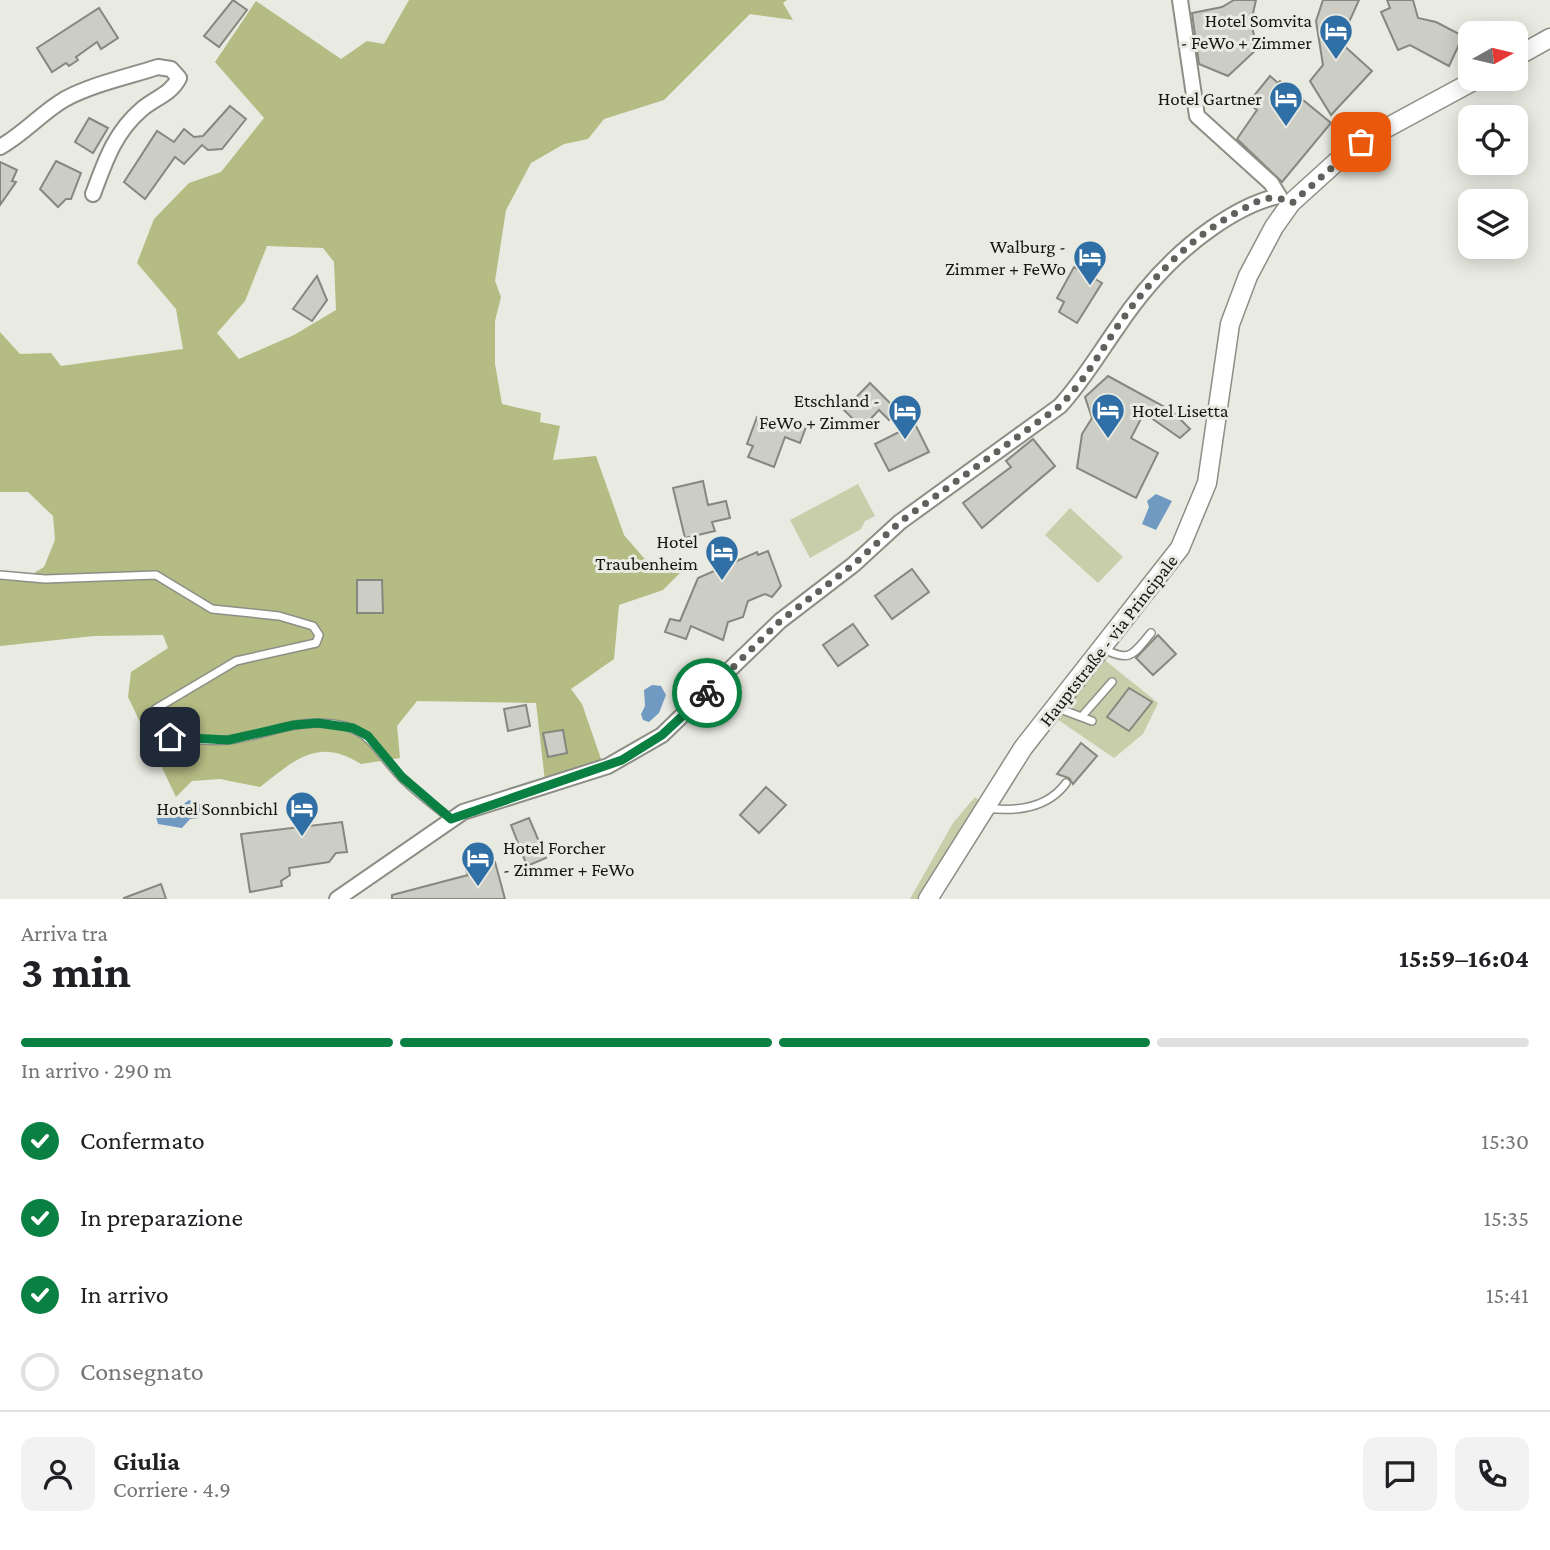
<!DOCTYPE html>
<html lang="it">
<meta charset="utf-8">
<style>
body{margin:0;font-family:"Crimson Pro",serif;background:#f2f2f2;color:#202124;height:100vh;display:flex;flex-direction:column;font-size:26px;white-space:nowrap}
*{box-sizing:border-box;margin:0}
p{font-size:23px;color:#757577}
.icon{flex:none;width:38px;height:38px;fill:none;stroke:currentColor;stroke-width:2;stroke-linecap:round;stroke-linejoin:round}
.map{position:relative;height:899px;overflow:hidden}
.panel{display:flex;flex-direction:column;background:#fff;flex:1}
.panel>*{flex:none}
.needle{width:46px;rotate:82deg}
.buttons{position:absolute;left:1458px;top:21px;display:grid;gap:14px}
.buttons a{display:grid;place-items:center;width:70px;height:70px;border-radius:14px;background:#fff;box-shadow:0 4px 18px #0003;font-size:35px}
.pin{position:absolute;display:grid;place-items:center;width:60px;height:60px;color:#fff;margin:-30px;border-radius:14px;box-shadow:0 4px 10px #0006}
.courier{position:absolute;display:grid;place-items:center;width:70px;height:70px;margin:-35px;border:5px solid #0b8043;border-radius:50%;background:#fff;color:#222;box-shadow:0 2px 9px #0007}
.summary em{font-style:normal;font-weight:700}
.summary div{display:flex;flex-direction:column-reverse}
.summary{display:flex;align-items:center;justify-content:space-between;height:119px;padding:0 21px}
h1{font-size:46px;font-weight:700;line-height:52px}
.bar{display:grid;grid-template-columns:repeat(4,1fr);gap:10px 7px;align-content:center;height:84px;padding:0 21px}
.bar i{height:9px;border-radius:5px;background:#e0e0e0}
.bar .current{background:#0b8043}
.bar p{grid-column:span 4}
.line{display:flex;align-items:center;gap:18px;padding:0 21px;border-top:2px solid #e0e0e0}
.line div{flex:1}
.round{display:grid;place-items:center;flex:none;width:74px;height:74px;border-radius:14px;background:#f2f2f2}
ol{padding:0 21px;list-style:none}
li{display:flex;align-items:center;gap:21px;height:77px}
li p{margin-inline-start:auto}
li .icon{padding:7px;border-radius:50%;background:#0b8043;color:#fff;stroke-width:4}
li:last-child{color:#757577}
li i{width:38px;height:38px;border:4px solid #e0e0e0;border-radius:50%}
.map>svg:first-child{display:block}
.green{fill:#c9ceaa}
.forest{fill:#b4bb83;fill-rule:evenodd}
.water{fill:#709ac2}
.building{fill:#cccec5;stroke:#86887f;stroke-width:2}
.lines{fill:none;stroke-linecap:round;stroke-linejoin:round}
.service-casing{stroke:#8d8e85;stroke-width:10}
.minor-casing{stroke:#8d8e85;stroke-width:18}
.tertiary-casing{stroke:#8d8e85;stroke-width:21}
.service{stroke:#fff;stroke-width:7}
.minor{stroke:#fff;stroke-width:14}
.tertiary{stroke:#fff;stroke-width:18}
.done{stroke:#60615c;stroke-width:7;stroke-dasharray:0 12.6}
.route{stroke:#0b8043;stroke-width:9}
.labels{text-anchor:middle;stroke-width:6;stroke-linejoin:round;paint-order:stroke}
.poi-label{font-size:19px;fill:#161714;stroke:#e9eae1;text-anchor:end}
.street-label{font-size:19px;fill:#161714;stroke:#e9eae1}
</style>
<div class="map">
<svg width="1550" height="899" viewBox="0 0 1550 899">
<rect width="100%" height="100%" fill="#e9eae1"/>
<g class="green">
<path d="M858,484L875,516L865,521L861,529L810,558L790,520Z"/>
<path d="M1070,508L1123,557L1098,583L1045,535Z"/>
<path d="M1101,657L1158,703L1143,734L1114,758L1054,717Z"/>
<path d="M975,797L981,802L928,899H910L953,823Z"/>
</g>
<path class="forest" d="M409,0H787L783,3L793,20L750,14L664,100L604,119L588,139L564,144L531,163L506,210L495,281L501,297L495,321V364L502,404L541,413L540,422L560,426L553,460L596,456L624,535L649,564L693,560L663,590L619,605L614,659L571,689L582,704L602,762L545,781L536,703L417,701L397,726L400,758L361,764C317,736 294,761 260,787L220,779L192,781L176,797L128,697L131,672L168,648L163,635L94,636L0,646V580L21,581L44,567L55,540L53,516L28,492H0V332L20,354L51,353L61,366L183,349L176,309L137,263L154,219L189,183L221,172L264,118L215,62L256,1L341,59L367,41L384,44ZM267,246L323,248L334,262L336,310L294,335L239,359L217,333L245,301Z"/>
<g class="water">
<path d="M1156,494L1172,501L1156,530L1142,524L1149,507L1147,501Z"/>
<path d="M652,685L661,686L666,695L659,713L649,722L643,720L641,714L645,706L644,690Z"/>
<path d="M189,800L201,805L204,811L199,814V818L190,819L182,828L158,824L156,817L177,809Z"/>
</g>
<g class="building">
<path d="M233,0L247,10L219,47L204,36Z"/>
<path d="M1234,0H1256L1251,22L1257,49L1228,76L1199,64L1192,13L1222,7Z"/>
<path d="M1323,0H1359L1340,42L1372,71L1331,115L1310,81L1323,65L1316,21Z"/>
<path d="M1387,0H1413L1418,18L1436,22L1463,36L1449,66L1410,45L1398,50L1381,12L1390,8Z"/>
<path d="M99,8L118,38L101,49L97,42L76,57L78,60L69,66L66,63L52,72L37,48Z"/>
<path d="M1270,76L1278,83L1280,81L1331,123L1282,182L1237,139L1257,110L1248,103Z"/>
<path d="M230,106L246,119L222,149L208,150L202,145L184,164L175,157L145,199L124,182L157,131L174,142L184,129L194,137L203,136Z"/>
<path d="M89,118L108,128L93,153L75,142Z"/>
<path d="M56,161L81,173L71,199H66L58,207L40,189Z"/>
<path d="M0,162L17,170L12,181L16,182L0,205Z"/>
<path d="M1074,267L1102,283L1077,323L1059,312L1064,302L1057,298Z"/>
<path d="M317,276L327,300L312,321L293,309Z"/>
<path d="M1108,376L1172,411L1190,429L1180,438L1144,413L1131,438L1158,453L1136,498L1077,468L1082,434L1092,418L1085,397Z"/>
<path d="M870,383L898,411L889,420L879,410L862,428L844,410Z"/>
<path d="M757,417L776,425L779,417L806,427L800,443L785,437L774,467L748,457L753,446L747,444Z"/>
<path d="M915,424L929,452L889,471L875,444Z"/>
<path d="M1033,439L1055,466L982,528L963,503L1011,467L1006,461Z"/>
<path d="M703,481L708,505L726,501L730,518L712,522L715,531L685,538L673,488Z"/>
<path d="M768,551L781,586L772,597L765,594L748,601L743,617L728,622L723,640L691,626L686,639L665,632L670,619L680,621L698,578L757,552L758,555Z"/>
<path d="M912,569L929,592L892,619L875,596Z"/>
<path d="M357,580H382L383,613H357Z"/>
<path d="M853,624L868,645L838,666L823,645Z"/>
<path d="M1158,635L1176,654L1153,675L1136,658Z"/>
<path d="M1129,688L1152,702L1129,731L1107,717Z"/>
<path d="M526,705L530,726L508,731L504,709Z"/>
<path d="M563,730L567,753L548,757L543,733Z"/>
<path d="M1081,743L1097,756L1073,784L1069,778L1057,774Z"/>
<path d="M766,787L786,805L759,833L740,815Z"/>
<path d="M529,818L546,858L527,866L511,825Z"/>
<path d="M342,822L347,852L336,853L329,862L289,868L290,875L281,881L282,886L250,892L241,834Z"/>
<path d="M495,862L505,899H392V895L468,875L466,870Z"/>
<path d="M161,884L166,899H124V898Z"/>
</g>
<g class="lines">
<g class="service-casing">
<g id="service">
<path d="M0,575L45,579L156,575L212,609L279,616L313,626L319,635L316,643L236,661L157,708L148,715L146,729C154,740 213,741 228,740C259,737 286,723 317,723C370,723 371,746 402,778C417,793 435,806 451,819"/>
<path d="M1104,649C1131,663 1133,654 1151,633"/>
<path d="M1055,707L1092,721"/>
<path d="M1083,715L1112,682"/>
<path d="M986,808C1016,812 1048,808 1066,783"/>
</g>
</g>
<g class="minor-casing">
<g id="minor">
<path d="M1180,0L1197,116L1271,183L1279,196"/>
<path d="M0,147C24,134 41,113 65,99C93,84 127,77 158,67L171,69L179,78C171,94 155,98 142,109C114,133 105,162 93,194"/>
<path d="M337,899L463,812L608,766L662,735L780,621L853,565L900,522L1060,406C1082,382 1098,355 1117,328C1143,289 1173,255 1212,228C1232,214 1255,201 1279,196"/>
</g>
</g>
<g class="tertiary-casing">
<g id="tertiary">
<path d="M1516,57L1550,38"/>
<path d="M928,899L1023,748L1180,548L1207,483L1230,324L1248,276L1274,227L1291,203L1355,145L1477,79"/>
</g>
</g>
<use href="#service" class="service"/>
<use href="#minor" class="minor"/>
<use href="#tertiary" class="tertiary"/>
</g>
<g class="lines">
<path class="done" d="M707,693L780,621L853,565L900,522L1060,406C1083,382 1099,355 1117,327C1149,281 1187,240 1237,212C1258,201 1269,192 1292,203L1361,142"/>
<path class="route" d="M170,737L228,740L294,725L318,723L353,728L368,736L402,777L451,819L622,760L662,735L707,693"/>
</g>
<defs>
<g id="hotel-pin" transform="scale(1.75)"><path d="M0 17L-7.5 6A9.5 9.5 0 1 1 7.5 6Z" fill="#306fa6" stroke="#e9eae1"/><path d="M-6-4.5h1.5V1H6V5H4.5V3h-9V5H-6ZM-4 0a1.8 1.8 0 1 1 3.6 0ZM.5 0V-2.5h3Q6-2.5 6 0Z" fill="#fff"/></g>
</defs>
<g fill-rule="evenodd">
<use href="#hotel-pin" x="1336" y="31"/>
<use href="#hotel-pin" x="1286" y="98"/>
<use href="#hotel-pin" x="1090" y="257"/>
<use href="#hotel-pin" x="1108" y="410"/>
<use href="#hotel-pin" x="905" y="411"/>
<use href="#hotel-pin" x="722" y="552"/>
<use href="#hotel-pin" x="302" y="808"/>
<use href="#hotel-pin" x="478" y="858"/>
</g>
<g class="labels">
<g class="poi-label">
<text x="1312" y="27">Hotel Somvita<tspan x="1312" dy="22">- FeWo + Zimmer</tspan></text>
<text x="1262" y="105">Hotel Gartner</text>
<text x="1066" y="253">Walburg -<tspan x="1066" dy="22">Zimmer + FeWo</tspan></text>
<text x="880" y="407">Etschland -<tspan x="880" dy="22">FeWo + Zimmer</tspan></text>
<text x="1132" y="417" text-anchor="start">Hotel Lisetta</text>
<text x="698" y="548">Hotel<tspan x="698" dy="22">Traubenheim</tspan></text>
<text x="278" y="815">Hotel Sonnbichl</text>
<text x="503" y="854" text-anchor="start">Hotel Forcher<tspan x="503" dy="22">- Zimmer + FeWo</tspan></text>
</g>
<g class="street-label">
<text transform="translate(1108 640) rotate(-52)" y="7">Hauptstraße - via Principale</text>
</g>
</g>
</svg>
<div class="buttons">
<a><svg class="needle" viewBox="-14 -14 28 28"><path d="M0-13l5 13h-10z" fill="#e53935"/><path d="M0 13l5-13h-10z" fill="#757577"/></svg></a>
<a><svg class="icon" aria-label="locate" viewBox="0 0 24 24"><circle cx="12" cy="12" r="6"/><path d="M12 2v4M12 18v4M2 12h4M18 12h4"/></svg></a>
<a><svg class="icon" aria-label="layers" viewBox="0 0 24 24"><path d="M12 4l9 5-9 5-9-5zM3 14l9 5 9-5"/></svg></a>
</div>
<div class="pin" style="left:1361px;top:142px;background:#ea580c"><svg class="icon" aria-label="bag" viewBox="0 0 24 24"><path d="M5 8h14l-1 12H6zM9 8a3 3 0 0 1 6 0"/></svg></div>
<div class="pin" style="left:170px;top:737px;background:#1f2937"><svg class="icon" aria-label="home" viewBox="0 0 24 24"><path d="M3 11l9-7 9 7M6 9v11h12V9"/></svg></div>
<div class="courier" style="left:707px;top:693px"><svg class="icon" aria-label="bike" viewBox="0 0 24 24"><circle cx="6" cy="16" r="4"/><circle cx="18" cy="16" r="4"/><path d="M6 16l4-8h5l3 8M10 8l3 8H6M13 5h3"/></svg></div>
</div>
<section class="panel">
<div class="summary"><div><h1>3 min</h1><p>Arriva tra</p></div><em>15:59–16:04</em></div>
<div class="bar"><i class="current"></i><i class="current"></i><i class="current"></i><i></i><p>In arrivo · 290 m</p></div>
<ol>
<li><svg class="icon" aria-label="check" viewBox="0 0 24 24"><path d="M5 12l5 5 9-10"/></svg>Confermato<p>15:30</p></li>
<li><svg class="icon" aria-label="check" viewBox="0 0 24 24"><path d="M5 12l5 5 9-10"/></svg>In preparazione<p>15:35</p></li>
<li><svg class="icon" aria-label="check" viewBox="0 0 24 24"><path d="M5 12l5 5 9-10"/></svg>In arrivo<p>15:41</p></li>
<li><i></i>Consegnato</li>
</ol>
<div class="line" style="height:126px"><a class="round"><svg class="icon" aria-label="person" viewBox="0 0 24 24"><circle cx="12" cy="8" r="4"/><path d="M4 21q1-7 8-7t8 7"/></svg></a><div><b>Giulia</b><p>Corriere · 4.9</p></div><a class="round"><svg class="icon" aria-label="chat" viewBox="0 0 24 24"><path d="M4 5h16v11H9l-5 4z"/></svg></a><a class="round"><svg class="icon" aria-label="phone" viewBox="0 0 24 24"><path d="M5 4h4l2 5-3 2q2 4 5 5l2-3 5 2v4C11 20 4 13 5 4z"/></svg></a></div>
</section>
